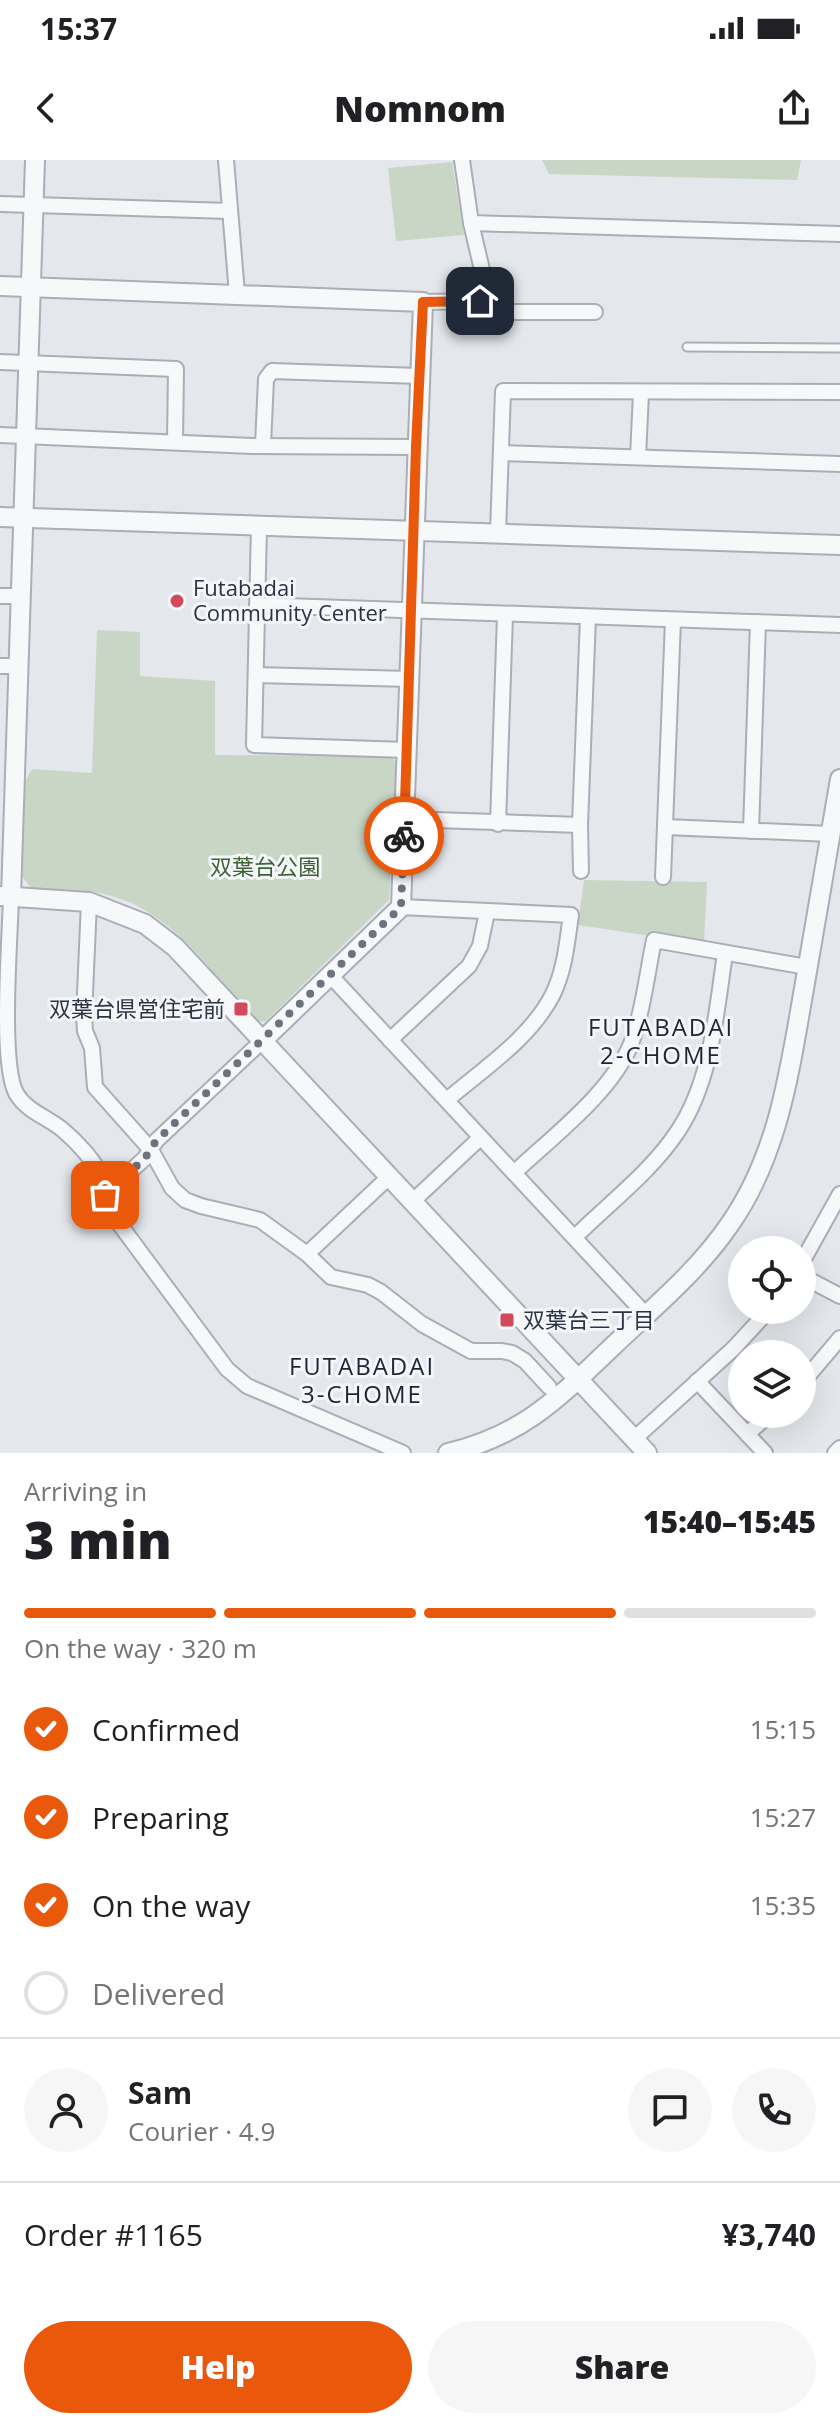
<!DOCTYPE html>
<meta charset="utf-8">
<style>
body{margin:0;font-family:"Open Sans","Noto Sans JP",sans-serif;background:#f6f6f6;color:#202124;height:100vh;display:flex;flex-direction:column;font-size:30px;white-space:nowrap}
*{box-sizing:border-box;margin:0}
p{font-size:26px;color:#757577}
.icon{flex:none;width:44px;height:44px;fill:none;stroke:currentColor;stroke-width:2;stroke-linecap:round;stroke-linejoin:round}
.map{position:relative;height:1293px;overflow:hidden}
.details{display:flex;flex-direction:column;background:#fff;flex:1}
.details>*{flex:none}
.buttons{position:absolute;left:728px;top:1076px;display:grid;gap:16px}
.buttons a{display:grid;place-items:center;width:88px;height:88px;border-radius:50%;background:#fff;box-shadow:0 8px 32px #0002;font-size:40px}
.pin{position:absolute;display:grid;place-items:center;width:68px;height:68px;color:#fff;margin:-34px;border-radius:16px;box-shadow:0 4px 12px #0006}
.courier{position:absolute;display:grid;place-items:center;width:80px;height:80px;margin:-40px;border:6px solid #ea580c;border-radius:50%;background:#fff;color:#222;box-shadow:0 2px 10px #0007}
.head em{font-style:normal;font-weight:800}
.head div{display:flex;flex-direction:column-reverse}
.head{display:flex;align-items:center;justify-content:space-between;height:136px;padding:0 24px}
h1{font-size:52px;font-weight:800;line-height:60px}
.bar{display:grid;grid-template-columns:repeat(4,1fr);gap:12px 8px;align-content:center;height:96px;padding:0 24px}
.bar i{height:10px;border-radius:6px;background:#e0e0e0}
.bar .current{background:#ea580c}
.bar p{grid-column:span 4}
.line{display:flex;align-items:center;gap:20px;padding:0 24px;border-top:2px solid #e0e0e0}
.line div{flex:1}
.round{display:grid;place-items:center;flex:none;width:84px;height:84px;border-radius:42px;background:#f6f6f6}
ol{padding:0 24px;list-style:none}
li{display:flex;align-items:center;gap:24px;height:88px}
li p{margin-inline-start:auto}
li .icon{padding:8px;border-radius:50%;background:#ea580c;color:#fff;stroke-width:4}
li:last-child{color:#757577}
li i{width:44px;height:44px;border:4px solid #e0e0e0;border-radius:50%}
.cta{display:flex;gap:16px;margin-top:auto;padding:16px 24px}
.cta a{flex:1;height:92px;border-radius:48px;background:#ea580c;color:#fff;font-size:32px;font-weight:800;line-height:92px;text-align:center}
.cta a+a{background:#f6f6f6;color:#202124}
.status{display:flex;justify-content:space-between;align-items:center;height:56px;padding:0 40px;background:#fff;direction:ltr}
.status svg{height:22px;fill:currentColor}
header{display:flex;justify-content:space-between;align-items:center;height:104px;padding:0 24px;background:#fff;font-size:36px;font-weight:800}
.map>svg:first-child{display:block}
.green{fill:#c9d6c5}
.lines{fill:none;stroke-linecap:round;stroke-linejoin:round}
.service-casing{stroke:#a9aeb7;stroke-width:11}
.minor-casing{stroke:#a9aeb7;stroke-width:18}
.tertiary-casing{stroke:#a9aeb7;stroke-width:22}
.service{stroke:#f7f8fa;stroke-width:7}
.minor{stroke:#f7f8fa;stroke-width:14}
.tertiary{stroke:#f7f8fa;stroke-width:18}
.done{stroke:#6c737f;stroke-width:8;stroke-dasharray:0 14.4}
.route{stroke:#ea580c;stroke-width:10}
.poi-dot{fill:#d1495b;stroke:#f4f6f9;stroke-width:3}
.labels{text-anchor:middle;stroke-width:6;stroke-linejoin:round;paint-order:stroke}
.poi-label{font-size:22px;fill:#2b3445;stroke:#f4f6f9;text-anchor:start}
.park-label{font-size:22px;fill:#3f6138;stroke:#f4f6f9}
.neighbourhood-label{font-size:24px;letter-spacing:2px;fill:#1d2536;stroke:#f4f6f9}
</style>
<div class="status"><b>15:37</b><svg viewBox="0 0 49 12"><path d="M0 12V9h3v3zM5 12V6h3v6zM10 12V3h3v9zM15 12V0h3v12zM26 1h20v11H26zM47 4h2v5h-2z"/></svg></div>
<header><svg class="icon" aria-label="back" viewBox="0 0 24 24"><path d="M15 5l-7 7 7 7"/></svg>Nomnom<svg class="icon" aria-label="share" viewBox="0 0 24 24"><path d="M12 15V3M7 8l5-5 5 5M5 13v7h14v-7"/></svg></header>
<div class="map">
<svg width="840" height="1293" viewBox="0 0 840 1293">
<rect width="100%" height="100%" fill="#e4e7ec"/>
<g class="green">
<path d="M542,0H801L797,20L549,14Z"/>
<path d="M452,2L464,75L396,81L388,8Z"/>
<path d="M97,470L140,472V516L215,521V595L392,596L397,605L389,740L266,861L255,862C214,815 175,754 112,736C87,728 56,730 31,728L22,716L23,625L32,609L92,613Z"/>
<path d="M584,720L707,722L704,784L578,765Z"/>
</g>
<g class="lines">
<g class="service-casing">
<path id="service" d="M687,187L840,188"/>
</g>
<g class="minor-casing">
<g id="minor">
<path d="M226,0L237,134"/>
<path d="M0,44L230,51"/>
<path d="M471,63L840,74"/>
<path d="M483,136L509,152H595"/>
<path d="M423,142L480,141L487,131L471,63L462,0"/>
<path d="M0,202L176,209L175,281"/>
<path d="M0,275L252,286L416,287"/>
<path d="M263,285L266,219L272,211L419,216"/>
<path d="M501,293L840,304"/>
<path d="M638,297L641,233"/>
<path d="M259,366L254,585L407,590"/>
<path d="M498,373L503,231L840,232"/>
<path d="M0,436H20"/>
<path d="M257,445L840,465"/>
<path d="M0,506H18"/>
<path d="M256,515L410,519"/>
<path d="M405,659L580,665L588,457"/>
<path d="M498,664L505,455"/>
<path d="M580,665L581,711"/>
<path d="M666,667L831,674"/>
<path d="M751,671L758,462"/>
<path d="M663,717L673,460"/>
<path d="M11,737C10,778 0,902 16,933C27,952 48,957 64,971C77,982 97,1003 102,1019C106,1032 106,1043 112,1054L227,1209L247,1226L403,1293"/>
<path d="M89,742L84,856L85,871L92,888L95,927L151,990L172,1028L185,1040L201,1046L260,1060L307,1094L331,1117L368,1125L381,1132L422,1164L471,1191H502L512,1193L525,1201L549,1227"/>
<path d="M401,747L571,755C567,782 565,809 553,834C531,878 483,909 447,940"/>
<path d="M329,814L646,1155"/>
<path d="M390,880L469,806L480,786L487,752"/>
<path d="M514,1013C552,977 611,933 631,884C643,851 647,814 654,780L807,807"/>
<path d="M105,1035L145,998L156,981L262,881"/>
<path d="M413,1041L480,978"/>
<path d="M575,1077C609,1043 651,1012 678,971C712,920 716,852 725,794"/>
<path d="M307,1094L390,1016"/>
<path d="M802,1102L840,1034"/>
<path d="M802,1116L840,1136"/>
<path d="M697,1221L765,1293"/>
<path d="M802,1223L840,1178"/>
<path d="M747,1274L770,1254"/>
<path d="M634,1279L733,1189L769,1150"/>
<path d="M835,1293L840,1288"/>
</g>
</g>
<g class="tertiary-casing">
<g id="tertiary">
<path d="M0,126L423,142L401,747L262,881"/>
<path d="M0,357L840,385"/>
<path d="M0,736L89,742L145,764L175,787L647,1293"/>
<path d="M11,737L35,0"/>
<path d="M448,1293C524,1275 558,1238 613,1186C654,1147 698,1111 730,1064C780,992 790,907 805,823C817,755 828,687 840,619"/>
</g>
</g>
<use href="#service" class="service"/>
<use href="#minor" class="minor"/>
<use href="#tertiary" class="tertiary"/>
</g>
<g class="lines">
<path class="done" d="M105,1035L145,998L156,981L401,747L404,676"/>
<path class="route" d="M404,676L416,287L423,142L480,141"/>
</g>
<g class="poi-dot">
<circle cx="177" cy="441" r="8"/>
<rect x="233" y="841" width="16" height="16" rx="4"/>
<rect x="499" y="1152" width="16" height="16" rx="4"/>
</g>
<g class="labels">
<g class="poi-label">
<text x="193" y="436">Futabadai<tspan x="193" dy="25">Community Center</tspan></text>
<text x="225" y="857" text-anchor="end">双葉台県営住宅前</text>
<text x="523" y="1168">双葉台三丁目</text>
</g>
<g class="park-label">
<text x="265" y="715">双葉台公園</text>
</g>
<g class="neighbourhood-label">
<text x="661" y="876">FUTABADAI<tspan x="661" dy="28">2-CHOME</tspan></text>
<text x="362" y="1215">FUTABADAI<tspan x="362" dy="28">3-CHOME</tspan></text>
</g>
</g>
</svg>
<div class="buttons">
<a><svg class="icon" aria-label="locate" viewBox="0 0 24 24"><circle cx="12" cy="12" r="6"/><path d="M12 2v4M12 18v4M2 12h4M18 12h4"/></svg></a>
<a><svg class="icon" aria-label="layers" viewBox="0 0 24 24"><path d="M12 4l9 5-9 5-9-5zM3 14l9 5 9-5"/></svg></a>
</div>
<div class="pin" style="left:105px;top:1035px;background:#ea580c"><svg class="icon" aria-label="bag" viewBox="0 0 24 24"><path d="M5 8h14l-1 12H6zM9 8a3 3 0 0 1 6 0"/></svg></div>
<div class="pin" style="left:480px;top:141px;background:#1f2937"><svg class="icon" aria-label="home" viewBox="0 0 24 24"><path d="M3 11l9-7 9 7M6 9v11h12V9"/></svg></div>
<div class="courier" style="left:404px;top:676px"><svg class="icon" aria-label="bike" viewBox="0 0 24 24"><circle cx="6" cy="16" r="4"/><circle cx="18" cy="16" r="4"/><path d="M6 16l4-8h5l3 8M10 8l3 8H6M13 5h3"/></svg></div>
</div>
<section class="details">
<div class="head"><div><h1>3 min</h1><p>Arriving in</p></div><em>15:40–15:45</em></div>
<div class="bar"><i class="current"></i><i class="current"></i><i class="current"></i><i></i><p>On the way · 320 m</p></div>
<ol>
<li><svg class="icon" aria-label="check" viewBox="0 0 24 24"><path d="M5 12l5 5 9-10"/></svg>Confirmed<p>15:15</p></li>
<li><svg class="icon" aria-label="check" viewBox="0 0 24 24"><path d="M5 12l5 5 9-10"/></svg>Preparing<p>15:27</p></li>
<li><svg class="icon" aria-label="check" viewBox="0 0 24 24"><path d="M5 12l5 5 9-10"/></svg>On the way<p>15:35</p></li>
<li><i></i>Delivered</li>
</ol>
<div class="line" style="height:144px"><a class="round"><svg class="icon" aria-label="person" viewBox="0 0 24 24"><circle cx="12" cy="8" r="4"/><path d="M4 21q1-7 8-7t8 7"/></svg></a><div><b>Sam</b><p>Courier · 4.9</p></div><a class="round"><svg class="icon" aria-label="chat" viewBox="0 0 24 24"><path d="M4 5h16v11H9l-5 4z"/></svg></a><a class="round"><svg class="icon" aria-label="phone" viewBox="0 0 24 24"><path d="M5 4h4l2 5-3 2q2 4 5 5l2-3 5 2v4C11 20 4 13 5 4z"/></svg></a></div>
<div class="line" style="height:104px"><div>Order #1165</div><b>¥3,740</b></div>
<div class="cta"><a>Help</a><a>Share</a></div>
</section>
